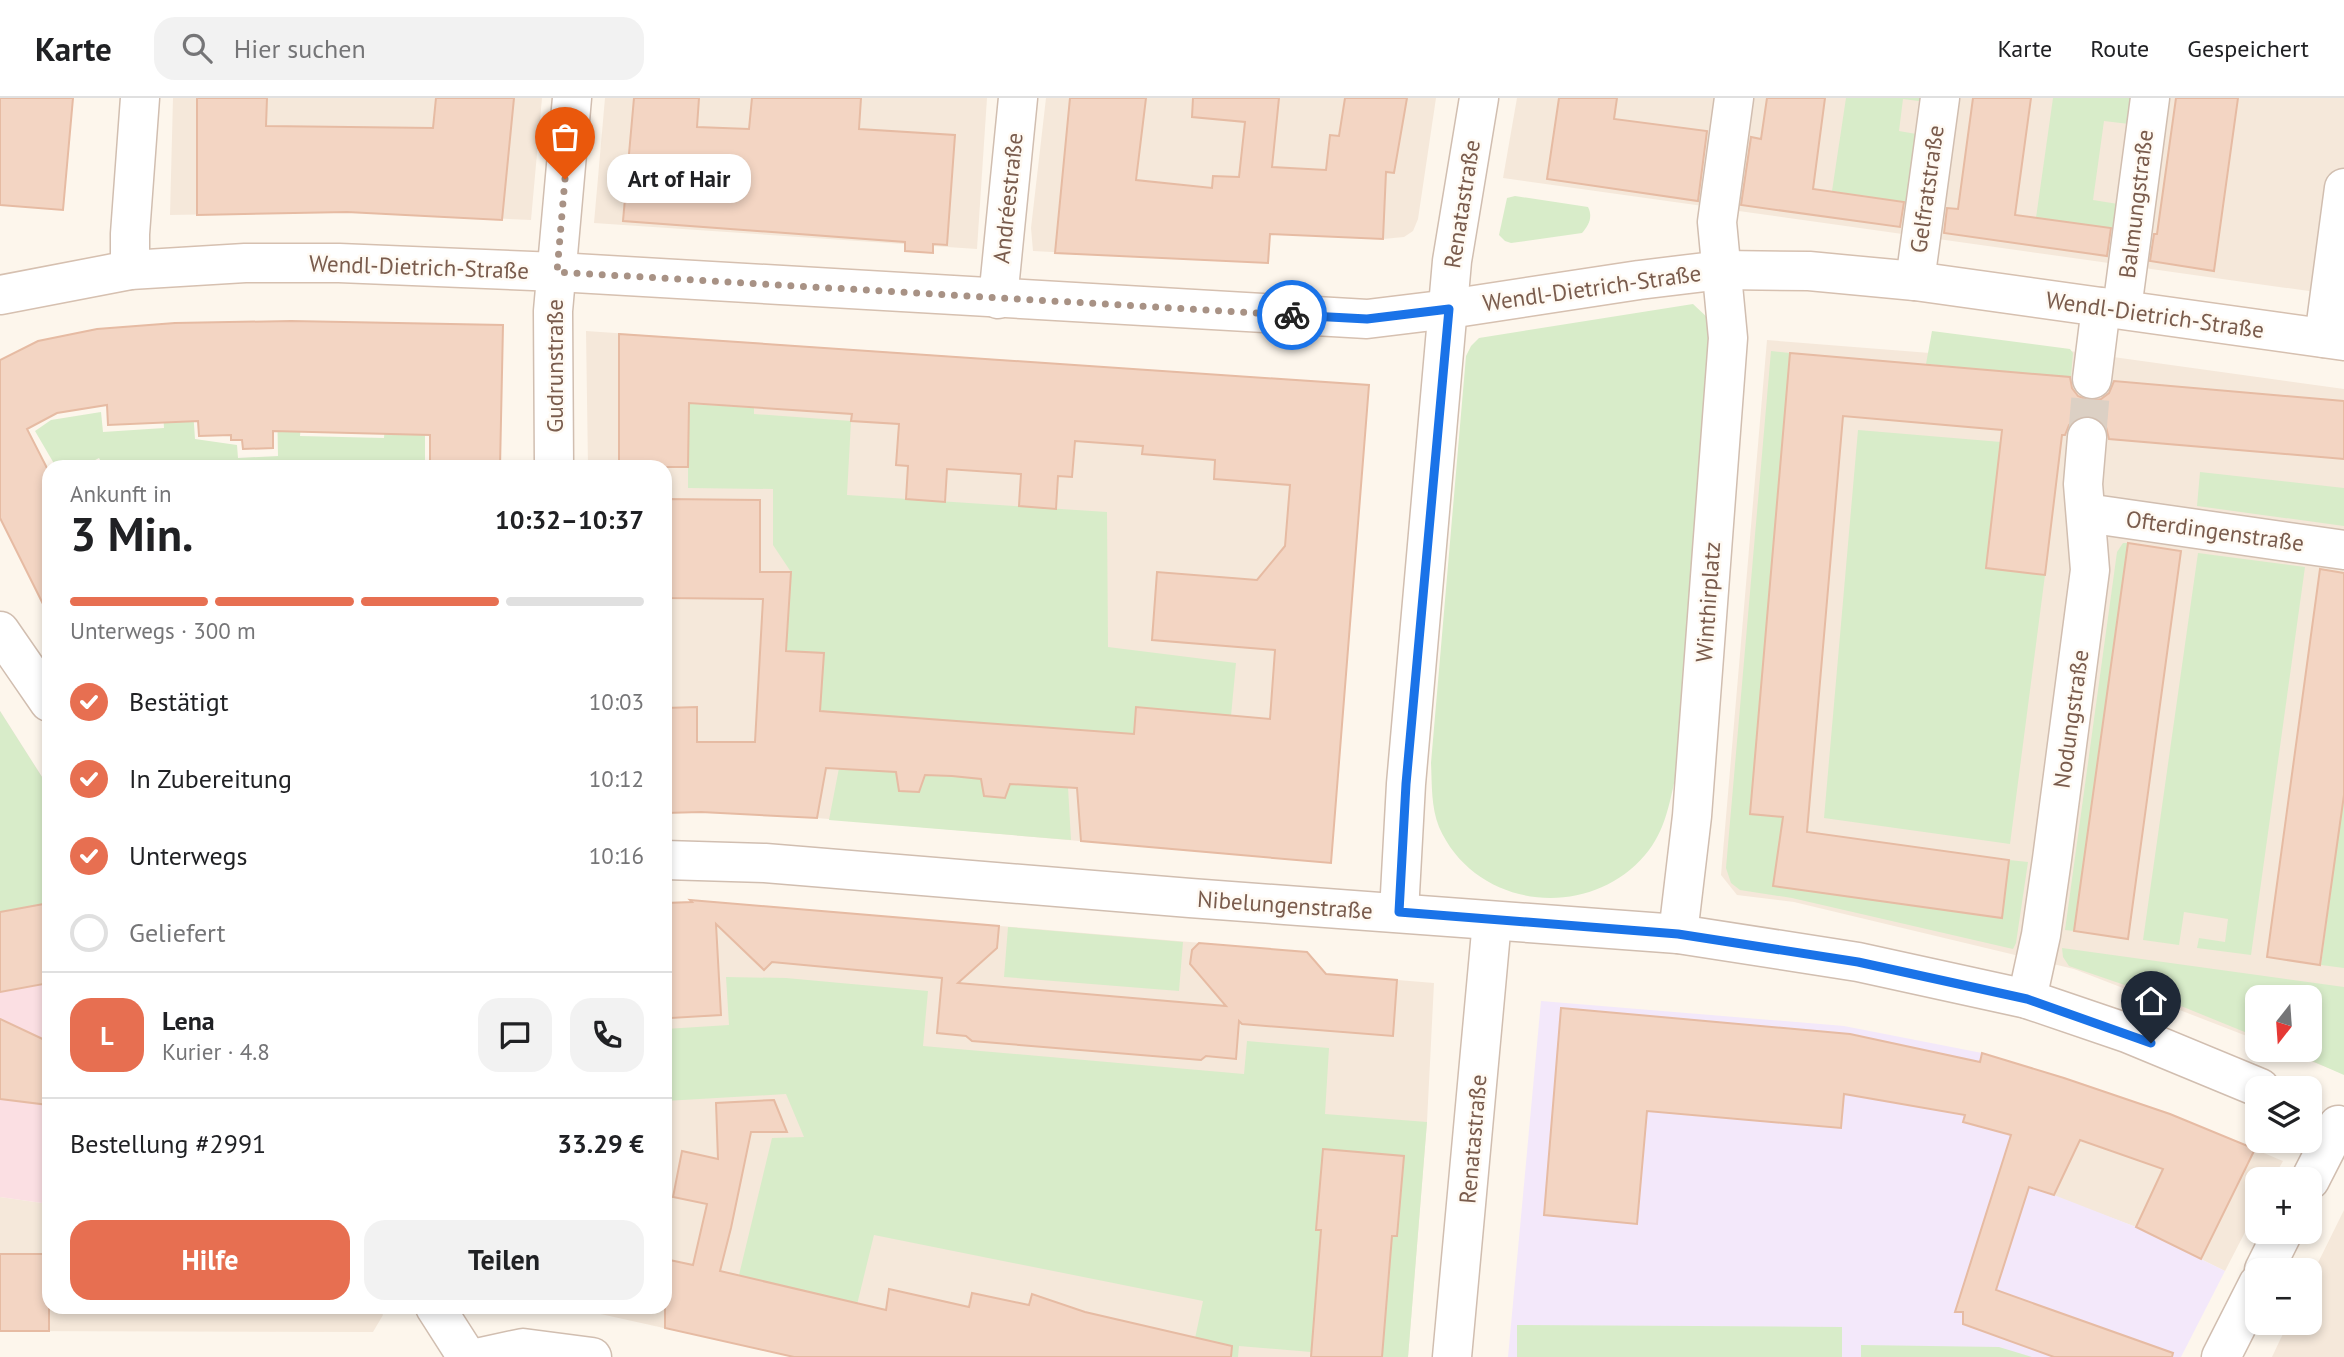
<!DOCTYPE html>
<html lang="de">
<meta charset="utf-8">
<style>
body{margin:0;font-family:"PT Sans",sans-serif;background:#f2f2f2;color:#202124;height:100vh;display:flex;flex-direction:column;font-size:26px;white-space:nowrap}
*{box-sizing:border-box;margin:0}
p{font-size:23px;color:#757577}
.icon{flex:none;width:38px;height:38px;fill:none;stroke:currentColor;stroke-width:2;stroke-linecap:round;stroke-linejoin:round}
.map{position:relative;flex:1;overflow:hidden}
.panel{position:absolute;left:42px;top:362px;width:630px;height:854px;display:flex;flex-direction:column;background:#fff;border-radius:21px;box-shadow:0 4px 10px #0003}
.panel>*{flex:none}
.needle{width:46px;rotate:197deg}
.buttons{position:absolute;left:2245px;top:887px;display:grid;gap:14px}
.buttons a{display:grid;place-items:center;width:77px;height:77px;border-radius:14px;background:#fff;box-shadow:0 4px 10px #0003;font-size:35px}
.pin{position:absolute;display:grid;place-items:center;width:60px;height:60px;color:#fff;margin:-72px -30px;border-radius:50% 50% 50% 0;rotate:-45deg;box-shadow:0 0 7px #0007}
.pin .icon{rotate:45deg}
.courier{position:absolute;display:grid;place-items:center;width:70px;height:70px;margin:-35px;border:5px solid #1a73e8;border-radius:50%;background:#fff;color:#222;box-shadow:0 2px 9px #0007}
.bubble{position:absolute;height:49px;border-radius:21px;background:#fff;box-shadow:0 4px 10px #0003;font-size:23px;font-weight:700;line-height:49px;text-align:center}
.headline em{font-style:normal;font-weight:700}
.headline div{display:flex;flex-direction:column-reverse}
.headline{display:flex;align-items:center;justify-content:space-between;height:119px;padding:0 28px}
h1{font-size:46px;font-weight:700;line-height:52px}
.bar{display:grid;grid-template-columns:repeat(4,1fr);gap:10px 7px;align-content:center;height:84px;padding:0 28px}
.bar i{height:9px;border-radius:5px;background:#e0e0e0}
.bar .current{background:#e76f51}
.bar p{grid-column:span 4}
.line{display:flex;align-items:center;gap:18px;padding:0 28px;border-top:2px solid #e0e0e0}
.line div{flex:1}
.round{display:grid;place-items:center;flex:none;width:74px;height:74px;border-radius:21px;background:#f2f2f2}
ol{padding:0 28px;list-style:none}
li{display:flex;align-items:center;gap:21px;height:77px}
li p{margin-inline-start:auto}
li .icon{padding:7px;border-radius:50%;background:#e76f51;color:#fff;stroke-width:4}
li:last-child{color:#757577}
li i{width:38px;height:38px;border:4px solid #e0e0e0;border-radius:50%}
.button{display:flex;gap:14px;margin-top:auto;padding:14px 28px}
.button a{flex:1;height:80px;border-radius:21px;background:#e76f51;color:#fff;font-size:28px;font-weight:700;line-height:80px;text-align:center}
.button a+a{background:#f2f2f2;color:#202124}
header{display:flex;align-items:center;gap:42px;box-sizing:border-box;height:98px;padding:0 35px;background:#fff;border-bottom:2px solid #e0e0e0}
header strong{font-size:33px}
nav{display:flex;gap:38px;margin-inline-start:auto;font-size:24px}
.search{width:490px;height:63px;background:#f2f2f2;display:flex;align-items:center;gap:18px;box-sizing:border-box;padding:0 24px;border-radius:21px;color:#757577;font-size:26px}
.map>svg:first-child{display:block}
.residential{fill:#f5e8da}
.education{fill:#f3e8fa}
.medical{fill:#fbdfe3}
.green{fill:#d8ecc9}
.building{fill:#f3d5c3;stroke:#e6bba3;stroke-width:2}
.lines{fill:none;stroke-linecap:round;stroke-linejoin:round}
.street-tunnel{stroke:#dcd0c4;stroke-width:38;stroke-dasharray:38 19;stroke-linecap:butt}
.street-casing{stroke:#d1beb0;stroke-width:41}
.secondary-casing{stroke:#d6c0b0;stroke-width:41}
.street{stroke:#fff;stroke-width:38}
.secondary{stroke:#fff;stroke-width:38}
.done{stroke:#a89285;stroke-width:7;stroke-dasharray:0 12.6}
.route{stroke:#1a73e8;stroke-width:9}
.labels{text-anchor:middle;stroke-width:5;stroke-linejoin:round;paint-order:stroke}
.street-label{font-size:23px;fill:#7a5c4d;stroke:#fffaf3}
</style>
<header>
<strong>Karte</strong>
<div class="search"><svg class="icon" aria-label="search" viewBox="0 0 24 24"><circle cx="10" cy="10" r="6"/><path d="M15 15l6 6"/></svg>Hier suchen</div>
<nav><a>Karte</a><a>Route</a><a>Gespeichert</a></nav>
</header>
<div class="map">
<svg width="2344" height="1259" viewBox="0 0 2344 1259">
<rect width="100%" height="100%" fill="#fdf6ec"/>
<g class="residential">
<path d="M173,0H542L531,122L347,114L170,117Z"/>
<path d="M605,0H987L977,151L594,125Z"/>
<path d="M1046,0H1436L1418,121L1413,133L1404,139L1383,141L1270,135L1268,165L1033,153L1031,130Z"/>
<path d="M1517,0H2344V198L1503,80Z"/>
<path d="M586,233L1369,287L1331,765L817,720L701,714L665,715V369H588Z"/>
<path d="M1933,234L2344,291V976L2282,952H2310V900H2258L2257,942L2074,871L1794,804L1737,797L1721,777L1767,242L1930,255Z"/>
<path d="M706,803L1307,854L1314,862L1313,875L1434,885L1427,1024L1408,1259H794L569,1209H665V805Z"/>
<path d="M2064,980L2170,1016L2283,1063L2273,1081L2258,1082L2257,1111L2225,1173L2136,1129L2029,1089Z"/>
<path d="M0,1099L49,1106V1209H379L383,1217L373,1234L0,1233Z"/>
<path d="M2344,1112V1259H2272L2288,1225H2310V1181Z"/>
</g>
<path class="education" d="M1541,903L1844,928L1982,955L2064,980L2036,1067L2054,1097L2136,1129L2225,1173L2181,1259H1508Z"/>
<path class="medical" d="M0,613L49,690V1106L0,1099Z"/>
<g class="green">
<path d="M1846,0H1927L1926,4L1903,1L1899,33L1922,37L1912,105L1832,93Z"/>
<path d="M2053,0H2133L2129,26L2104,23L2093,102L2118,106L2115,131L2059,123L2055,151L2032,148Z"/>
<path d="M1515,98L1588,109C1593,119 1589,127 1582,135L1511,145L1505,143L1499,137L1507,100Z"/>
<path d="M1693,206L1709,221L1712,245L1677,672C1670,702 1666,733 1645,757C1588,824 1475,811 1439,729C1431,709 1432,686 1431,665L1466,258L1471,248L1479,240Z"/>
<path d="M1932,233L2070,251L2073,255L2071,279L1926,266Z"/>
<path d="M1771,253L1790,255L1751,716L1783,719L1774,788L2002,820L2009,762L2028,764L2016,845L2013,851L1792,800L1740,792L1731,785L1726,770Z"/>
<path d="M192,297L195,341L237,347L238,360L278,358L277,304H303L300,338L384,340L387,297L425,299V369H212L209,365L199,369H104L99,360L82,369H56L35,333L51,322L101,314L103,334L164,330L162,298Z"/>
<path d="M679,305L754,310V316L851,323L847,397L1107,414L1108,549L1236,565L1231,618L1136,610L1133,641L802,612L823,574L824,555L786,552L791,474L773,447V391L688,390V356H674Z"/>
<path d="M1858,332L2061,349L2057,380L1997,374L1986,470L2045,477L2010,746L1824,720Z"/>
<path d="M2200,374L2344,390V428L2197,408Z"/>
<path d="M2123,445H2128L2074,833L2065,832L2117,454Z"/>
<path d="M2198,455L2305,469L2251,857L2197,850L2199,840L2225,844L2228,821L2184,814L2179,847L2143,842Z"/>
<path d="M0,613L49,690V805L0,814Z"/>
<path d="M839,670L896,674L899,692L919,694L925,676L981,680L985,698L1005,700L1010,685L1068,689L1071,742L829,722Z"/>
<path d="M2344,697V870L2321,867Z"/>
<path d="M1008,829L1183,844L1179,893L1004,879Z"/>
<path d="M2062,850L2344,889V977L2287,952H2310V900H2258L2257,939L2154,897L2069,868L2063,859Z"/>
<path d="M726,879L786,880L928,893L923,948L1244,976L1247,943L1329,950L1325,1016L1427,1024L1408,1259H1382L1392,1138H1397L1403,1058L1323,1052L1316,1131L1321,1132L1311,1254L1239,1248L1238,1259H1191L1203,1203L874,1137L854,1219L836,1200L739,1177L772,1040L804,1039L786,996L665,1003V931L729,927Z"/>
<path d="M1517,1227L1842,1229V1259H1517Z"/>
<path d="M1861,1247L1999,1249L2032,1259H1861Z"/>
</g>
<g class="building">
<path d="M0,0H73L63,112L0,107Z"/>
<path d="M197,0H267L266,28L433,30L436,0H514L502,122L347,114L197,117Z"/>
<path d="M634,0H699L697,29L749,31L752,0H861L859,31L955,37L947,147L933,146V155L905,153V144L623,123Z"/>
<path d="M1070,0H1146L1136,82L1212,90L1213,78L1239,79L1245,24L1192,19L1193,0H1279L1272,69L1326,72L1330,37L1339,38L1345,0H1407L1394,75L1386,74L1383,141L1270,136L1268,165L1055,155Z"/>
<path d="M1559,0H1617L1614,21L1707,33L1698,103L1547,81Z"/>
<path d="M1767,0H1825L1813,91L1904,104L1900,129L1741,107L1751,39L1761,41Z"/>
<path d="M1973,0H2031L2015,117L2111,130L2107,158L1944,135L1947,110L1958,111Z"/>
<path d="M2176,0H2238L2214,173L2150,163L2154,136H2157Z"/>
<path d="M291,223L503,227L500,369H430V337L273,333V350L243,351L242,342H231V337L199,338L198,323L108,327L107,307L57,315L27,331L49,374V518L0,420V262L38,243L97,231L175,225Z"/>
<path d="M619,236L1369,287L1331,765L1081,743L1077,690L1010,686L1005,700L984,698L981,681L952,678L925,677L919,694L899,693L896,674L826,670L817,720L701,714L665,715V610L697,609V644H755L763,501L665,500V401L760,402V474H791L786,553L824,555L820,613L1134,636L1136,609L1270,621L1275,552L1152,542L1157,474L1257,482L1285,448L1290,387L1214,381L1215,362L1142,356L1143,348L1075,343L1072,379L1058,378L1056,411L1019,408L1021,376L947,371L945,404L906,401L908,368L896,367L899,326L851,323L852,316L689,305L688,369H619Z"/>
<path d="M1790,255L2070,279L2072,290L2078,298L2090,303L2101,301L2109,295L2114,283L2344,303V361L2109,341L2106,329L2099,321L2088,317L2077,320L2069,327L2065,337H2062L2045,477L1986,470L2002,332L1843,318L1807,734L2009,762L2002,820L1773,788L1783,719L1750,716Z"/>
<path d="M2128,445L2181,453L2128,841L2074,833Z"/>
<path d="M2320,471L2344,475V697L2320,867L2267,859Z"/>
<path d="M690,802L999,828L997,850L958,885L1226,908L1190,866L1192,852L1199,845L1307,854L1326,876L1397,882L1393,938L1242,926L1239,923L1236,961L1206,958L1201,962L972,943L966,938L937,935L942,880L772,864L764,872L716,826L721,917L671,920L669,885H665V805L692,804Z"/>
<path d="M49,805V885L0,894V814Z"/>
<path d="M1561,910L1850,936L1980,964L1982,955L2064,980L2170,1016L2255,1051L2201,1161L2136,1129L2163,1071L2080,1042L2054,1097L2029,1089L1996,1192L2173,1255L2172,1259H2054L1963,1226V1214H1955L2011,1037L1963,1024L1965,1017L1844,996L1841,1030L1647,1013L1637,1126L1544,1117Z"/>
<path d="M0,921L49,944V1007L0,1001Z"/>
<path d="M774,1002L787,1034H751L731,1130L720,1173L886,1212L889,1191L969,1209L972,1195L1029,1207L1032,1196L1085,1214L1232,1248L1231,1259H794L665,1230V1161L693,1167L707,1106L673,1099L682,1053L718,1061L716,1005Z"/>
<path d="M1323,1051L1404,1058L1397,1138H1392L1382,1259H1311L1321,1132H1316Z"/>
<rect x="0" y="1156" width="49" height="77"/>
</g>
<g class="lines">
<path class="street-tunnel" d="M2087,339L2092,281"/>
<g class="street-casing">
<g id="street">
<path d="M130,172V136L140,0"/>
<path d="M1915,183L1940,0"/>
<path d="M998,201L1018,0"/>
<path d="M2122,211L2150,0"/>
<path d="M2324,240L2344,90"/>
<path d="M2092,281L2101,209"/>
<path d="M554,369L553,213L572,0"/>
<path d="M2086,415L2344,452"/>
<path d="M0,533L49,604"/>
<path d="M665,762L765,765L1190,800L1678,836L1858,864L2027,901L2127,935L2260,990"/>
<path d="M1399,814L1406,686L1452,163L1479,0"/>
<path d="M1678,836L1692,718L1728,240L1717,124L1734,0"/>
<path d="M2027,901L2041,837L2052,761L2090,472L2083,386L2087,339"/>
<path d="M2310,1082L2338,1027"/>
<path d="M2264,1172L2283,1134"/>
<path d="M435,1209L467,1259"/>
<path d="M481,1259L523,1250L592,1259"/>
<path d="M1452,1259L1492,823"/>
<path d="M2221,1259L2258,1186"/>
</g>
</g>
<g class="secondary-casing">
<path id="secondary" d="M0,197L130,172L245,165H339L557,174L1367,221L1449,211L1639,182L1722,172L1809,173L1915,183L2344,243"/>
</g>
<use href="#street" class="street"/>
<use href="#secondary" class="secondary"/>
</g>
<g class="lines">
<path class="done" d="M565,81L557,174L1292,217"/>
<path class="route" d="M1292,217L1367,221L1449,211L1406,686L1399,814L1678,836L1858,864L2027,901L2151,945"/>
</g>
<g class="labels">
<g class="street-label">
<text transform="translate(1927 91) rotate(-82)" y="8">Gelfratstraße</text>
<text transform="translate(1008 100) rotate(-84)" y="8">Andréestraße</text>
<text transform="translate(1462 106) rotate(-81)" y="8">Renatastraße</text>
<text transform="translate(2136 106) rotate(-83)" y="8">Balmungstraße</text>
<text transform="translate(419 169) rotate(2)" y="8">Wendl-Dietrich-Straße</text>
<text transform="translate(1592 190) rotate(-8)" y="8">Wendl-Dietrich-Straße</text>
<text transform="translate(2155 217) rotate(8)" y="8">Wendl-Dietrich-Straße</text>
<text transform="translate(555 268) rotate(-90)" y="8">Gudrunstraße</text>
<text transform="translate(2215 433) rotate(8)" y="8">Ofterdingenstraße</text>
<text transform="translate(1708 504) rotate(-86)" y="8">Winthirplatz</text>
<text transform="translate(2071 621) rotate(-82)" y="8">Nodungstraße</text>
<text transform="translate(1285 807) rotate(4)" y="8">Nibelungenstraße</text>
<text transform="translate(1473 1041) rotate(-85)" y="8">Renatastraße</text>
</g>
</g>
</svg>
<div class="buttons">
<a><svg class="needle" viewBox="-14 -14 28 28"><path d="M0-13l5 13h-10z" fill="#e53935"/><path d="M0 13l5-13h-10z" fill="#757577"/></svg></a>
<a><svg class="icon" aria-label="layers" viewBox="0 0 24 24"><path d="M12 4l9 5-9 5-9-5zM3 14l9 5 9-5"/></svg></a>
<a>+</a>
<a>−</a>
</div>
<div class="pin" style="left:565px;top:81px;background:#ea580c"><svg class="icon" aria-label="bag" viewBox="0 0 24 24"><path d="M5 8h14l-1 12H6zM9 8a3 3 0 0 1 6 0"/></svg></div>
<div class="pin" style="left:2151px;top:945px;background:#1f2937"><svg class="icon" aria-label="home" viewBox="0 0 24 24"><path d="M3 11l9-7 9 7M6 9v11h12V9"/></svg></div>
<div class="courier" style="left:1292px;top:217px"><svg class="icon" aria-label="bike" viewBox="0 0 24 24"><circle cx="6" cy="16" r="4"/><circle cx="18" cy="16" r="4"/><path d="M6 16l4-8h5l3 8M10 8l3 8H6M13 5h3"/></svg></div>
<div class="bubble" style="left:607px;top:56px;width:144px">Art of Hair</div>
<section class="panel">
<div class="headline"><div><h1>3 Min.</h1><p>Ankunft in</p></div><em>10:32–10:37</em></div>
<div class="bar"><i class="current"></i><i class="current"></i><i class="current"></i><i></i><p>Unterwegs · 300 m</p></div>
<ol>
<li><svg class="icon" aria-label="check" viewBox="0 0 24 24"><path d="M5 12l5 5 9-10"/></svg>Bestätigt<p>10:03</p></li>
<li><svg class="icon" aria-label="check" viewBox="0 0 24 24"><path d="M5 12l5 5 9-10"/></svg>In Zubereitung<p>10:12</p></li>
<li><svg class="icon" aria-label="check" viewBox="0 0 24 24"><path d="M5 12l5 5 9-10"/></svg>Unterwegs<p>10:16</p></li>
<li><i></i>Geliefert</li>
</ol>
<div class="line" style="height:126px"><b class="round" style="background:#e76f51;color:#fff">L</b><div><b>Lena</b><p>Kurier · 4.8</p></div><a class="round"><svg class="icon" aria-label="chat" viewBox="0 0 24 24"><path d="M4 5h16v11H9l-5 4z"/></svg></a><a class="round"><svg class="icon" aria-label="phone" viewBox="0 0 24 24"><path d="M5 4h4l2 5-3 2q2 4 5 5l2-3 5 2v4C11 20 4 13 5 4z"/></svg></a></div>
<div class="line" style="height:91px"><div>Bestellung #2991</div><b>33.29 €</b></div>
<div class="button"><a>Hilfe</a><a>Teilen</a></div>
</section>
</div>
